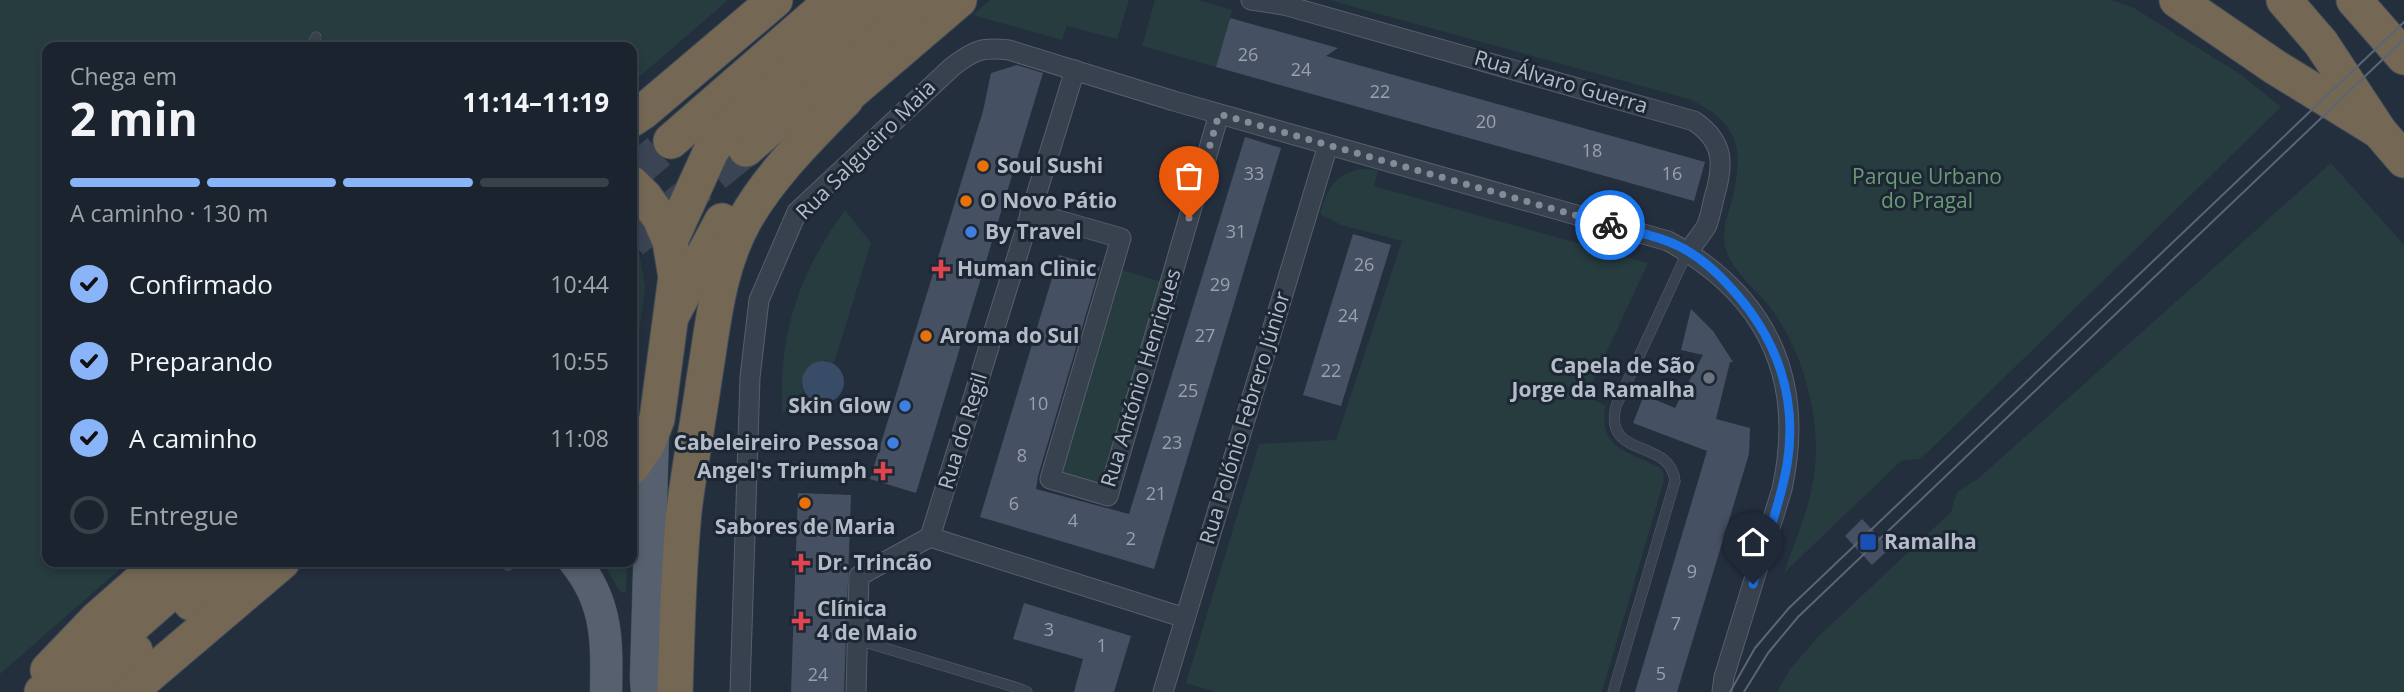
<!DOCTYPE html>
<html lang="pt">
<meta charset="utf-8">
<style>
body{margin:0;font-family:"Open Sans",sans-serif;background:#282f3a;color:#f1f3f6;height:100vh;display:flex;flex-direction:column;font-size:26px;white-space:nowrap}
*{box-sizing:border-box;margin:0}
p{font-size:23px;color:#a0a4aa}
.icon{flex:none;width:38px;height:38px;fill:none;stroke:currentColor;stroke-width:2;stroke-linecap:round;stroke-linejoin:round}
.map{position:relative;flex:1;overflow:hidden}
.details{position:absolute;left:42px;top:42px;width:595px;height:525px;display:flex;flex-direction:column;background:#1b232e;border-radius:14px;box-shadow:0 4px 10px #0003,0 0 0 2px #39404a}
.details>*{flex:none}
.pin{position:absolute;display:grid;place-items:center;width:60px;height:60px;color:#fff;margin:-72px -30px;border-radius:50% 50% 50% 0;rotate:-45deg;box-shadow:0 0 7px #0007}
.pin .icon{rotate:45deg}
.courier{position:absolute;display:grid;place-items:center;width:70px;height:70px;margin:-35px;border:5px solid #1a73e8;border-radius:50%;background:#fff;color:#222;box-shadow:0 2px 9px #0007}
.overview em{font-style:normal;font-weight:700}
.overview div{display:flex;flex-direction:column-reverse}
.overview{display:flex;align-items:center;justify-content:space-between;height:119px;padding:0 28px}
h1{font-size:46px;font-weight:700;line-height:52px}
.bar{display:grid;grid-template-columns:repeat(4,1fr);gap:10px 7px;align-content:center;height:84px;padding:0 28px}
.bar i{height:9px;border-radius:5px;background:#39404a}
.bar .on{background:#8ab4f8}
.bar p{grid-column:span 4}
ol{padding:0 28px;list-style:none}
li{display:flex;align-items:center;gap:21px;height:77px}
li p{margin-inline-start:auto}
li .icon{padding:7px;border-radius:50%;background:#8ab4f8;color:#111;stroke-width:4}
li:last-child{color:#a0a4aa}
li i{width:38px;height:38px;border:4px solid #39404a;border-radius:50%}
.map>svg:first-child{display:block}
.green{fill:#263c3f}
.water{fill:#394c67}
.building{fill:#455162}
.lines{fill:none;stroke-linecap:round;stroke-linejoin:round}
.highway-tunnel{stroke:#3a4453;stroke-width:35;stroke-dasharray:35 18;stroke-linecap:butt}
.lane-casing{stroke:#565f6c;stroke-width:11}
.street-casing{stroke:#565f6c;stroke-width:21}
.primary-casing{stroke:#414a57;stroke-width:33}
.highway-casing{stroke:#434c59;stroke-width:37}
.lane{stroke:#38414e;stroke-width:10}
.street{stroke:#38414e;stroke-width:19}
.primary{stroke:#56606e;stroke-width:32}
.highway{stroke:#746855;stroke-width:35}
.tram{stroke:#5a6575;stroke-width:2}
.done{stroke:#828b98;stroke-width:7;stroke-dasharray:0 12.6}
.route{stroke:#1a73e8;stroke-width:9}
.food-dot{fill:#e8710a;stroke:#1d2633;stroke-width:2.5}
.shop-dot{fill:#3f7fe0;stroke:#1d2633;stroke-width:2.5}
.health-dot{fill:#e0444e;stroke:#1d2633;stroke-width:2.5}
.worship-dot{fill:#6b7280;stroke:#1d2633;stroke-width:2.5}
.transit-dot{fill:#1a4fb4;stroke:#1d2633;stroke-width:2.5}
.labels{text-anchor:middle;stroke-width:6;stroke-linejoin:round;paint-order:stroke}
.number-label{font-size:18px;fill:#98a1af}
.street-label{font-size:21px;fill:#b4bcc9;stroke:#1d2633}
.poi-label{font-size:21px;font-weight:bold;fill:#b4bcc9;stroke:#1d2633;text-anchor:start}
.park-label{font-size:21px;fill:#6b9a76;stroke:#1d2633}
</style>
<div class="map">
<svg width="2404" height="692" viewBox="0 0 2404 692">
<rect width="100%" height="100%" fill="#242f3e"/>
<g class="green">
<path d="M0,0H728L632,83V47H47V562H128L0,674Z"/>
<path d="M990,0H1129L1117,39L1067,26L1062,40L973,15Z"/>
<path d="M1155,0H1198L1232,10L1216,67L1142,46Z"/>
<path d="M1329,0H2112L2134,8L2240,74L2281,107L1929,451L1919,459L1901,461L1784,573C1794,543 1808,513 1813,482C1823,426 1806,360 1775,314C1761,293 1729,270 1725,246C1722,231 1727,217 1731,204C1744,152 1742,124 1689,99Z"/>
<path d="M2331,163L2404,245V692H1777L1790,669L1820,635L1951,512L1957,492L1980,477Z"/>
<path d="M1360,169L1378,170L1374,186L1648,263L1586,396L1606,406C1596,447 1630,453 1659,467L1663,472L1664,481L1602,692H1216L1186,683L1259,444L1336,440L1402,241L1341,225L1320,214C1328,189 1332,176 1360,169Z"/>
<path d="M845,210L871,243L834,363L825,360L801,384L803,392L782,414C779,333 798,275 845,210Z"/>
<path d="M632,232L639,250L645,287L632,388Z"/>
<path d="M1118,269L1162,282L1102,487L1058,474Z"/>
<path d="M603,562H627L626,592H620Z"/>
</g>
<circle class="water" cx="823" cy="382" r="21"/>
<g class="building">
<path d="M1230,18L1338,48L1326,56L1705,162L1694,201L1216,67Z"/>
<path d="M1017,65L1043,73L916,493L870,479L983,111L991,73Z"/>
<path d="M1245,137L1281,148L1154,569L980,517L1059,255L1100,267L1038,476L1036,489L1129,514Z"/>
<path d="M1353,234L1391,245L1341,406L1303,395Z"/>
<path d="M1691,309L1713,331L1733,362H1730L1716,419L1750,428L1749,454L1677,692H1635L1707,451L1633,423L1644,395L1675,408L1703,355L1681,350Z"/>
<path d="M798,493L851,495L844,692H791Z"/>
<path d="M1862,519L1890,548L1872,565L1845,536Z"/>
<path d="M1024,603L1131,636L1114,692H1074L1083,659L1013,639Z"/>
</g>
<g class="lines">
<g class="highway-tunnel">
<path d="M632,174L671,141"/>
<path d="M632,241L746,149"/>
</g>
<g class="lane-casing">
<g id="lane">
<path d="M311,47L316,37"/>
<path d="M507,562L508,565"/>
<path d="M858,640L1021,689L1027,692"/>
<path d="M1613,692L1675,481C1670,437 1603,460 1616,406L1687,253"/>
</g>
</g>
<g class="street-casing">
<g id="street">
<path d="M1251,0L1284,5L1694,121C1725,142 1724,165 1714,198C1712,207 1710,217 1707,225C1702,234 1694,243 1688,252"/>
<path d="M1075,70L930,537L1185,618"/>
<path d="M1030,212L1121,238L1050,479L1108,496L1219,114"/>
<path d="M740,692L750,377L759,300L797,212L952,67C974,50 982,47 1009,50L1174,101L1668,241C1767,295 1806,379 1782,489L1724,677L1722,692"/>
<path d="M856,692L859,576L930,537"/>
<path d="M1163,692L1328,145"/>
</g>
</g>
<g class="primary-casing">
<g id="primary">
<path d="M575,562C608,603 607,642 606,692"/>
<path d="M647,692L646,678L653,432"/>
</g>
</g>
<g class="highway-casing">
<g id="highway">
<path d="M2177,0L2275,67L2379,131"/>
<path d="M2284,0L2321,43L2379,131L2404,160"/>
<path d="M2354,0L2404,57"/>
<path d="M828,112L959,0"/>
<path d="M632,119L644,111L775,0"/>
<path d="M671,141L833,0"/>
<path d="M746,149L917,0"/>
<path d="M632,184L644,196L660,218L670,241L676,277L657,419L647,445L632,467"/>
<path d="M670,241L711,151L729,126L875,0"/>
<path d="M673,313L722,221"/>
<path d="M191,603L239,562"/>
<path d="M48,670L96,620L162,562"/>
<path d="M42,692L115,641L205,562"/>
<path d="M87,692L135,651"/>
<path d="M129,692L282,562"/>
<path d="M675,692C677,632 678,571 684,511C689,468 698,424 704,380C713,326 717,270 744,221C770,175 809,137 846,99"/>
</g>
</g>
<use href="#lane" class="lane"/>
<use href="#street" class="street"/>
<use href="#primary" class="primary"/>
<use href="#highway" class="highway"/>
<g class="tram">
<path d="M1730,692L1755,648L1789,608L2404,22"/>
<path d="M1744,692L1768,653L1798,617L2404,39"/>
</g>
</g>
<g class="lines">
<path class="done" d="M1189,218L1219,114L1610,225"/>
<path class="route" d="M1610,225C1629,230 1649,234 1667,241C1692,250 1714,269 1731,288C1777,338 1798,398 1787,465C1780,506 1764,545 1753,584"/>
</g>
<g class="food-dot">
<circle cx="983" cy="166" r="7"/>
<circle cx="966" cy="201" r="7"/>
<circle cx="926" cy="336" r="7"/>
<circle cx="805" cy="503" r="7"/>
</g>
<g class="shop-dot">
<circle cx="971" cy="232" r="7"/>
<circle cx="905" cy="406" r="7"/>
<circle cx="893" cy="443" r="7"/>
</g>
<g class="health-dot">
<path d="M937.5 258.5h7v7h7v7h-7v7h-7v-7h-7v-7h7z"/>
<path d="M879.5 460.5h7v7h7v7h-7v7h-7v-7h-7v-7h7z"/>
<path d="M797.5 552.5h7v7h7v7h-7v7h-7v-7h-7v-7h7z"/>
<path d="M797.5 610.5h7v7h7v7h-7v7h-7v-7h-7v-7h7z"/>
</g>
<circle class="worship-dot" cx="1709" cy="378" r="7"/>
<rect class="transit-dot" x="1859" y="533" width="18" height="18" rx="3.5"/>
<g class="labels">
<g class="number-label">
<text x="1248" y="61">26</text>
<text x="1301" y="76">24</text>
<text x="1380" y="98">22</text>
<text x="1486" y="128">20</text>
<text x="1592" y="157">18</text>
<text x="1254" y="180">33</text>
<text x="1672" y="180">16</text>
<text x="1236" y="238">31</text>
<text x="1364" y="271">26</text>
<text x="1220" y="291">29</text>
<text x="1348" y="322">24</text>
<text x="1205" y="342">27</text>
<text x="1331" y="377">22</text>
<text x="1188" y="397">25</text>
<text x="1038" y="410">10</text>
<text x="1172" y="449">23</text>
<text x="1022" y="462">8</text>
<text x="1156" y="500">21</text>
<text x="1014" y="510">6</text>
<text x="1073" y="527">4</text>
<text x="1131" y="545">2</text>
<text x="1692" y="578">9</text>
<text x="1676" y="630">7</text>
<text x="1049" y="636">3</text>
<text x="1102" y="652">1</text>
<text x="1661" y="680">5</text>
<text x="818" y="681">24</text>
</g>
<g class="street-label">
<text transform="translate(1561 82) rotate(16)" y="7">Rua Álvaro Guerra</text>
<text transform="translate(866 150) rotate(-45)" y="7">Rua Salgueiro Maia</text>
<text transform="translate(1141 378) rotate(-73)" y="7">Rua António Henriques</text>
<text transform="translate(1245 418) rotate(-73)" y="7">Rua Polónio Febrero Júnior</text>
<text transform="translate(963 431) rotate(-73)" y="7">Rua do Regil</text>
</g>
<g class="poi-label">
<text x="997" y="173">Soul Sushi</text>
<text x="980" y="208">O Novo Pátio</text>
<text x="985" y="239">By Travel</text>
<text x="957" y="276">Human Clinic</text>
<text x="940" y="343">Aroma do Sul</text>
<text x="1695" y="373" text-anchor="end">Capela de São<tspan x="1695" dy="24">Jorge da Ramalha</tspan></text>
<text x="891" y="413" text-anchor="end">Skin Glow</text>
<text x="879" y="450" text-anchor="end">Cabeleireiro Pessoa</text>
<text x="867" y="478" text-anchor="end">Angel's Triumph</text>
<text x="805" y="534" text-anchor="middle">Sabores de Maria</text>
<text x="1884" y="549">Ramalha</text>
<text x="817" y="570">Dr. Trincão</text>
<text x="817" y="616">Clínica<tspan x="817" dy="24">4 de Maio</tspan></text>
</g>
<g class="park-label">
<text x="1927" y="184">Parque Urbano<tspan x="1927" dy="24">do Pragal</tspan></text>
</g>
</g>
</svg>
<div class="pin" style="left:1189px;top:218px;background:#ea580c"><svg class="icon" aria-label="bag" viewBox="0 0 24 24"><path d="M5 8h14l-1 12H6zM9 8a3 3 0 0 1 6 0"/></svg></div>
<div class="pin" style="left:1753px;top:584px;background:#1f2937"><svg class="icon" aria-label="home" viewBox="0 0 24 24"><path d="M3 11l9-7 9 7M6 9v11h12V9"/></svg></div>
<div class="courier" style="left:1610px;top:225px"><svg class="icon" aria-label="bike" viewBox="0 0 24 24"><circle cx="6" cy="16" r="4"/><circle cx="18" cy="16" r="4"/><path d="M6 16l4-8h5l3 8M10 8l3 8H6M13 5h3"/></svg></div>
<section class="details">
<div class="overview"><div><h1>2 min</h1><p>Chega em</p></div><em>11:14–11:19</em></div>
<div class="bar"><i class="on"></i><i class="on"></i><i class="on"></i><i></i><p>A caminho · 130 m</p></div>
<ol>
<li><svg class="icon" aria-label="check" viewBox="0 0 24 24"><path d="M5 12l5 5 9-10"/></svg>Confirmado<p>10:44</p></li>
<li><svg class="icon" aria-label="check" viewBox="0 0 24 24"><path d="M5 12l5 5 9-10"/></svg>Preparando<p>10:55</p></li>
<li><svg class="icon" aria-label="check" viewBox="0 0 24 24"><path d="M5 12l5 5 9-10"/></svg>A caminho<p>11:08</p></li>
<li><i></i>Entregue</li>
</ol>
</section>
</div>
